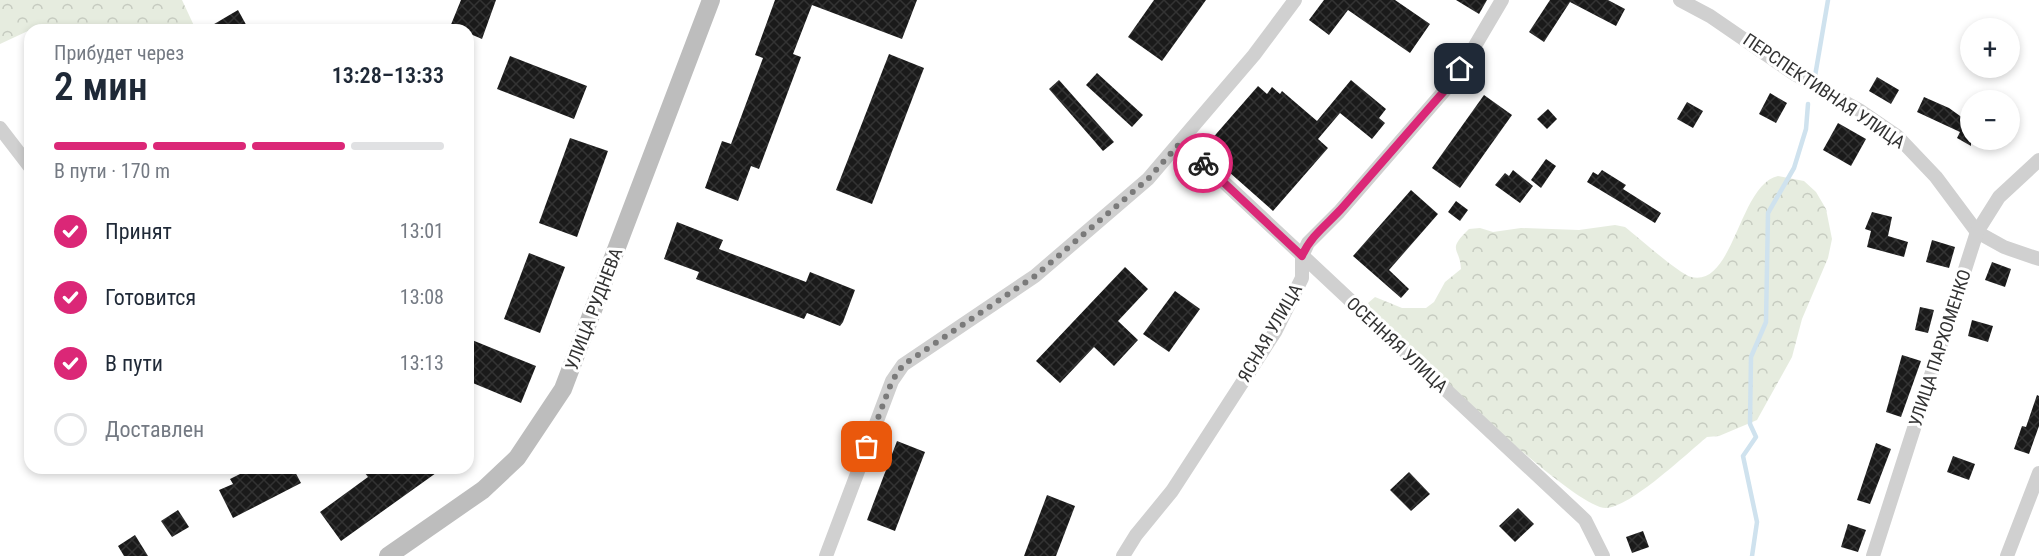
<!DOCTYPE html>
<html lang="ru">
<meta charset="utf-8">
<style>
body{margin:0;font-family:"Roboto Condensed",sans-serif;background:#f6f6f7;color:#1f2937;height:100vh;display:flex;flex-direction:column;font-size:22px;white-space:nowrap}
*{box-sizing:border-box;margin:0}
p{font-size:20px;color:#747a83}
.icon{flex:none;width:33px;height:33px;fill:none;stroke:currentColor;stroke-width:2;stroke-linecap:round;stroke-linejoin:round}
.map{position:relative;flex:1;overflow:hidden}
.details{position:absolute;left:24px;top:24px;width:450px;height:450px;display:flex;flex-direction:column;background:#fff;border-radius:18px;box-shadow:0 3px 9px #0003}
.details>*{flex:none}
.tools{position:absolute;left:1960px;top:18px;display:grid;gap:12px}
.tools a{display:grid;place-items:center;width:60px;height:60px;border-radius:50%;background:#fff;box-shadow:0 3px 9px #0003;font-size:30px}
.pin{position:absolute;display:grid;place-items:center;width:51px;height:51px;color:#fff;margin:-26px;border-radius:12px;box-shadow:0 3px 9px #0006}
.courier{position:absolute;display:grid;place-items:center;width:60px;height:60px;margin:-30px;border:4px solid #db2777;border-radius:50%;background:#fff;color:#222;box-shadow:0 2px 8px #0007}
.headline em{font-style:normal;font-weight:600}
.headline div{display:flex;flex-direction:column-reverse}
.headline{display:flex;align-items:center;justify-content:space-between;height:102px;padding:0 30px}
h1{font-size:39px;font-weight:600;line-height:45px}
.bar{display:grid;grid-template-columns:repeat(4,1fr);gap:9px 6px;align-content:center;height:72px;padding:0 30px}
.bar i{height:8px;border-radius:4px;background:#e0e1e3}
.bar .current{background:#db2777}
.bar p{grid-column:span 4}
ol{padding:0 30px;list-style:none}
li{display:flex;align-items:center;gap:18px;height:66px}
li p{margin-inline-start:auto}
li .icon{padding:6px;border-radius:50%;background:#db2777;color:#fff;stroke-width:4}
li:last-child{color:#747a83}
li i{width:33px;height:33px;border:3px solid #e0e1e3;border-radius:50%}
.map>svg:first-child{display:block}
.forest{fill:url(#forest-crowns)}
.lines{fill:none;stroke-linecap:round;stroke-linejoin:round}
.stream{stroke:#cfe2ee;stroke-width:4.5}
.building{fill:url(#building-cross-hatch)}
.street{stroke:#d0d0d0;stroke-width:14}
.secondary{stroke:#bdbdbd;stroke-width:18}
.done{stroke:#7a7a7a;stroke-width:6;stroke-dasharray:0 10.8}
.route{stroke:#db2777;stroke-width:8}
.labels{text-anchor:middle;stroke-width:6;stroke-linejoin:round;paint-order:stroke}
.street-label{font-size:18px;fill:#333;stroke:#fff}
</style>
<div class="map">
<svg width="2039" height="556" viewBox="0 0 2039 556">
<defs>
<pattern id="forest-crowns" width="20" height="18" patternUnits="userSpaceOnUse" patternTransform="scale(1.5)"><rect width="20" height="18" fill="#e6ecdf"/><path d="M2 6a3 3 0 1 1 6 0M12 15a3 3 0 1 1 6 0" fill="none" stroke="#c6cbc0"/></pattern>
<pattern id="building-cross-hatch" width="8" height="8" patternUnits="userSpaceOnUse" patternTransform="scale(1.5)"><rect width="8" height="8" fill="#1a1a1a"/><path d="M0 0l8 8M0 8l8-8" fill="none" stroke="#333"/></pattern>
</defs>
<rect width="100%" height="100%" fill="#fff"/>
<g class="forest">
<path d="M0,0H182L196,30H30L0,44Z"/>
<path d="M1778,176L1804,181L1816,192L1826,209L1832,239L1828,258L1802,319L1792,357L1757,420L1719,436L1707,437C1686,454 1631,507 1606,508C1573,509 1409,347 1375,316L1368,303L1375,297L1402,308H1426L1434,302L1445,282L1461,269C1460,247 1446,251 1469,229L1480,228L1493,232L1521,228L1579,230L1615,225L1625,227C1638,237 1678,273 1691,277C1734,288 1739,184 1778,176Z"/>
</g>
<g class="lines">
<g class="stream">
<path d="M1814,82L1828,0"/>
<path d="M1752,556L1757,522L1743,456L1756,437L1750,424L1751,357L1766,322L1768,213L1794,168L1806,129L1808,104"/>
</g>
</g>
<g class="building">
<path d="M461,0H496L482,39L468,33V30L450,27Z"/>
<path d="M775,0H917L902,39L812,5L793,54L801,57L759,169L751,166L738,201L705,188L722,141L731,144L763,58L755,55Z"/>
<path d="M1154,0H1206L1162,61L1128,37Z"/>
<path d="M1324,0H1395L1430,24L1410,53L1348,10L1329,35L1309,20Z"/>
<path d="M1456,0H1487L1479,14Z"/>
<path d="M1550,0H1608L1625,9L1616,26L1570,2L1544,42L1529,32Z"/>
<path d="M238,10L249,30H204Z"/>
<path d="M889,54L924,68L872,204L836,190Z"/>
<path d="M510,56L587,86L574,119L497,89Z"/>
<path d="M1097,73L1143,115L1132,127L1086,85Z"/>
<path d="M1877,77L1899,90L1891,104L1869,91Z"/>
<path d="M1059,80L1114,142L1103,151L1049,89Z"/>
<path d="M1351,80L1386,109L1379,118L1385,123L1372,139L1340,113L1318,139L1328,148L1273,211L1203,149L1258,86L1267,94L1272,87L1280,94L1282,91L1317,121Z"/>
<path d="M1770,93L1787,103L1776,123L1759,114Z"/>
<path d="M1484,95L1512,115L1460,188L1432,168Z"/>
<path d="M1924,97L1949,108L1967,121L1971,114V146L1957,138L1960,132L1917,112Z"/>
<path d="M1687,102L1703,111L1693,128L1677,119Z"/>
<path d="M1548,109L1557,119L1547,129L1537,119Z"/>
<path d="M1838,123L1866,139L1851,166L1823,150Z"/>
<path d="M570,138L608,151L577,237L539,223Z"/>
<path d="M1546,159L1556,166L1541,188L1531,180Z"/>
<path d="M1513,170L1533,186L1520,203L1495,185L1505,173L1509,176Z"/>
<path d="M1602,170L1626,185L1623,189L1661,213L1655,223L1587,182L1593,172L1598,175Z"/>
<path d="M1411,190L1438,214L1389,270L1409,289L1401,298L1353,256Z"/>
<path d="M1456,201L1468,210L1460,221L1448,212Z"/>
<path d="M1872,212L1892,217L1888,236L1908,242L1904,257L1867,247L1871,231L1865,229Z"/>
<path d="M677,222L723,240L719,249L806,282L810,272L855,290L843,322L840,326L807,313L804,319L696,279L699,272L664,259Z"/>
<path d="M1932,240L1955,247L1949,268L1926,262Z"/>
<path d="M529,253L565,267L540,333L504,319Z"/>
<path d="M1992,262L2011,269L2005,287L1985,280Z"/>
<path d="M1125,267L1148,289L1118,321L1138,340L1114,366L1094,347L1060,383L1036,361Z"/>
<path d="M1175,291L1200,309L1169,352L1143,334Z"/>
<path d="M1920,307L1934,310L1928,333L1915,330Z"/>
<path d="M1972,320L1993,326L1988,342L1968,336Z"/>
<path d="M472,340L536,366L521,403L468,381V349Z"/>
<path d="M1902,355L1921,361L1901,417L1886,412Z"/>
<path d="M2037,395L2039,396V426L2029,454L2014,449L2022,426L2026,427Z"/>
<path d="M897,441L925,452L895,531L867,520Z"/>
<path d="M1876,443L1891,449L1870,504L1857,500Z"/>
<path d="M1953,456L1975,464L1969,480L1947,472Z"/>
<path d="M252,468H293L301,483L233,518L219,490L233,484L230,479Z"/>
<path d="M361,468H443L341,541L320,512L368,477Z"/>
<path d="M1409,472L1430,494L1411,511L1390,490Z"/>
<path d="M1047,495L1075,506L1056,556H1024Z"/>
<path d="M1518,508L1534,524L1515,542L1499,526Z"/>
<path d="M178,510L189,527L172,537L161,521Z"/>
<path d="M1848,524L1866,530L1858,552L1841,547Z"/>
<path d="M1643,531L1649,547L1632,553L1626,537Z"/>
<path d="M135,535L148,556H124L118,546Z"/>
</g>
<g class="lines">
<g class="street">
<path d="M1680,0L1710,16L1796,75L1859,110L1897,136L1936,177L1977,232L2004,247L2039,259"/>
<path d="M0,128L30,167"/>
<path d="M1181,142L1585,520L1603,556"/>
<path d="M826,556L892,381L903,365L1035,276L1148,179L1254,55L1295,0"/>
<path d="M1123,556L1136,535L1172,491L1275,332L1302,278V256L1308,243L1339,212L1445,90L1469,56L1502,0"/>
<path d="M1873,556L1977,232L1999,197L2039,160"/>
<path d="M2007,556L2039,473"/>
</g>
<path class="secondary" d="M388,556L483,490L517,458L563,389L711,0"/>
</g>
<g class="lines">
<path class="done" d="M867,447L892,381L903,365L1035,276L1148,179L1181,142L1203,163"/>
<path class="route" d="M1203,163L1302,256C1311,235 1328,224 1343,207C1377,168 1411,129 1445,90L1460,69"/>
</g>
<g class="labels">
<g class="street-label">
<text transform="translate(1824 91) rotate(34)" y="6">ПЕРСПЕКТИВНАЯ УЛИЦА</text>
<text transform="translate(594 309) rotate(-69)" y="6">УЛИЦА РУДНЕВА</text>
<text transform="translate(1270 333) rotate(-60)" y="6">ЯСНАЯ УЛИЦА</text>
<text transform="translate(1397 345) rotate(43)" y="6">ОСЕННЯЯ УЛИЦА</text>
<text transform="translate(1940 348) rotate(-72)" y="6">УЛИЦА ПАРХОМЕНКО</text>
</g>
</g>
</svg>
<div class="tools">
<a>+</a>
<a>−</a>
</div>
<div class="pin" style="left:867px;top:447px;background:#ea580c"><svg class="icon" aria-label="bag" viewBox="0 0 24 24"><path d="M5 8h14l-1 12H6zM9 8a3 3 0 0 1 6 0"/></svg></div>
<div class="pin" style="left:1460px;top:69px;background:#1f2937"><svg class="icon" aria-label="home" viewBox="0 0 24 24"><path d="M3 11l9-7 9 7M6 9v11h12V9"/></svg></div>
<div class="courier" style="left:1203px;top:163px"><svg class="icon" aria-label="bike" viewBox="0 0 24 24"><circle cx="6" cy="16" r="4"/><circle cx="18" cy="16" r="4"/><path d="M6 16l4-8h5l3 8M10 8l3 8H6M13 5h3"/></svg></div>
<section class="details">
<div class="headline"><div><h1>2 мин</h1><p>Прибудет через</p></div><em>13:28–13:33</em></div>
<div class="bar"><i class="current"></i><i class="current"></i><i class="current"></i><i></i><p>В пути · 170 m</p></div>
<ol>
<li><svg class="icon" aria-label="check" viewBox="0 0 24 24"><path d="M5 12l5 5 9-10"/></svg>Принят<p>13:01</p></li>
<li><svg class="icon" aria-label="check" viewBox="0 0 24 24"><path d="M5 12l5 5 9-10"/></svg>Готовится<p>13:08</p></li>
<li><svg class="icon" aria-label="check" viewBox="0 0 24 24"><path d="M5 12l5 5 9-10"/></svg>В пути<p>13:13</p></li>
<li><i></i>Доставлен</li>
</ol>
</section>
</div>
